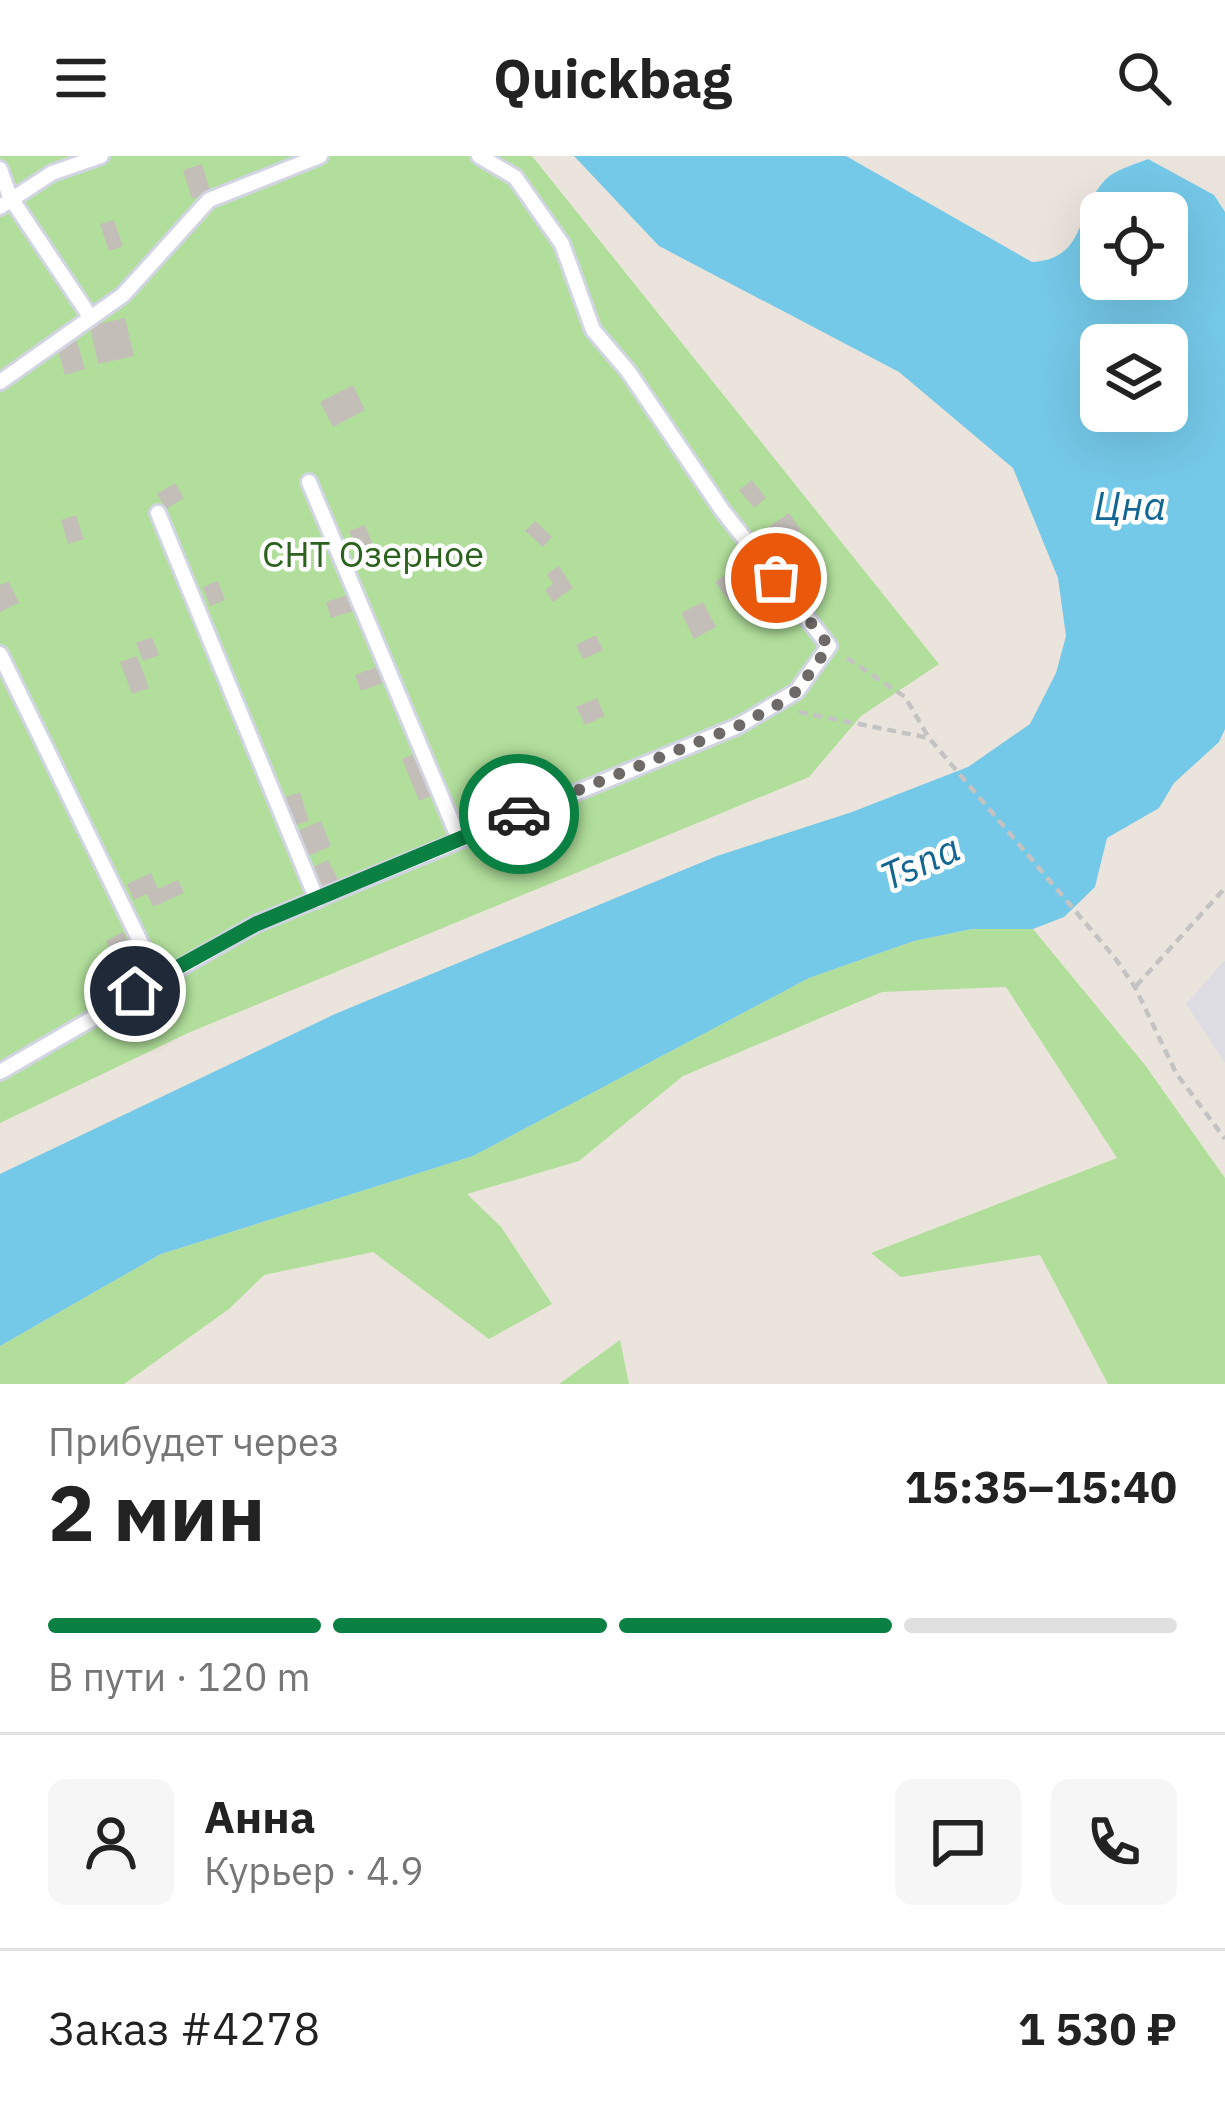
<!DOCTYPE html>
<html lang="ru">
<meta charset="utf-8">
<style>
body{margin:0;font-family:"IBM Plex Sans",sans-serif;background:#f6f6f6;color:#222;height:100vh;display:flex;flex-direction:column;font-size:45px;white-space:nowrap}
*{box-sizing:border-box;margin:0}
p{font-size:39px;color:#767676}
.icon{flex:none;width:66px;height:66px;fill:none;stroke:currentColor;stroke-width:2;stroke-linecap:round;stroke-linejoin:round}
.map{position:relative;height:1228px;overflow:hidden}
.panel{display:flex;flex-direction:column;background:#fff;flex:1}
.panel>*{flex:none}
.fabs{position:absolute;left:1080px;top:36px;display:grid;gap:24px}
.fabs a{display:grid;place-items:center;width:108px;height:108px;border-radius:18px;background:#fff;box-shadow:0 12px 48px #0002;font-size:60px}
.pin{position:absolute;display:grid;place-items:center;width:102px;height:102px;color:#fff;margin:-51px;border:6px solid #fff;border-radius:50%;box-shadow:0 3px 12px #0007}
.courier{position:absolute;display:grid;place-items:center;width:120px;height:120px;margin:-60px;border:9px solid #0b8043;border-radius:50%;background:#fff;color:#222;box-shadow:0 3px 15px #0007}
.overview em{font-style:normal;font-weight:700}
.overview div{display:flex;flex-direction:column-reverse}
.overview{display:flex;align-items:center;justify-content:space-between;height:204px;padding:0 48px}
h1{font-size:78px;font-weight:700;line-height:90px}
.bar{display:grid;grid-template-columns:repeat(4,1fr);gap:18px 12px;align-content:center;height:144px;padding:0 48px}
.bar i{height:15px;border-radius:9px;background:#e0e0e0}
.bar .current{background:#0b8043}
.bar p{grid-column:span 4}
.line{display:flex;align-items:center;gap:30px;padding:0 48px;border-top:3px solid #e0e0e0}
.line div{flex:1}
.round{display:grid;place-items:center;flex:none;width:126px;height:126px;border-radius:18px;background:#f6f6f6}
header{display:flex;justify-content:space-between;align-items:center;height:156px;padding:0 48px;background:#fff;font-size:54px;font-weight:700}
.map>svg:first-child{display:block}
.industrial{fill:#dedce3}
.green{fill:#b1df9b}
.water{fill:#74c8e8;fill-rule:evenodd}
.building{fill:#c3beb8}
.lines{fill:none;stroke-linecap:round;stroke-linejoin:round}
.service-casing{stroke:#d1d4e1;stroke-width:20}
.path{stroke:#c3c3c3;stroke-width:4.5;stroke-dasharray:9 6;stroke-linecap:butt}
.service{stroke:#fff;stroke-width:14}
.done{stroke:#6d6a68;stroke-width:12;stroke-dasharray:0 21.6}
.route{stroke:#0b8043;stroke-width:15}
.labels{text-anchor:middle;stroke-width:9;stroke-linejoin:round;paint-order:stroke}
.park-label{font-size:36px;fill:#2b621d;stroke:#fff}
.water-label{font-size:39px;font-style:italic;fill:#146692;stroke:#fff}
</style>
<header><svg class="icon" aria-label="menu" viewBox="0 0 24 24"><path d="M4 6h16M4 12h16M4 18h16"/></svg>Quickbag<svg class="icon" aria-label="search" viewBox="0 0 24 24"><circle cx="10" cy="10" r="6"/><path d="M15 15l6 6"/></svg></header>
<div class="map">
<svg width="1225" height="1228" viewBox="0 0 1225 1228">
<rect width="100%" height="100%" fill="#ebe4dc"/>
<path class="industrial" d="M1225,804V907L1186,848Z"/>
<g class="green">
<path d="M0,0H532L939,508L861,560L809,621L188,877L0,967Z"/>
<path d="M972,773H1033L1145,909L1225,1022V1228H1108L1040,1099L901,1121L871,1097L1117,1002L1006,831L882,836L683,920L579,1005L467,1038L501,1071L552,1148L489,1183L373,1096L264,1119L229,1153L124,1228H0V1190L161,1098L473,1000L809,822L914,785Z"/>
<path d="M620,1184L629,1228H559Z"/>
</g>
<path class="water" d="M574,0H846L1032,106C1087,103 1075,56 1105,24C1114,14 1136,8 1148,3L1214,39L1225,56V573L1219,586L1174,627L1159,652L1107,682L1095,731L1064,761L1033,773H972L914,785L809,822L473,1000L161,1098L0,1190V1018L335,858L717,700L852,656L968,611L1030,568L1056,517L1066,480L1058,422L1013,312L899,216L659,90ZM1101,57H1167V123H1101ZM1101,189H1167V255H1101Z"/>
<g class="building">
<path d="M202,8L211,37L192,43L183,14Z"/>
<path d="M114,64L123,90L109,95L100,68Z"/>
<path d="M125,162L134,200L98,208L90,170Z"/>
<path d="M77,185L85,213L65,219L57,191Z"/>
<path d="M353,229L365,254L333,271L320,246Z"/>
<path d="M752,324L766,342L754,352L739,334Z"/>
<path d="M175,327L184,342L166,353L157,338Z"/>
<path d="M789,357L801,374L778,390L766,373Z"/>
<path d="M76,359L84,383L68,388L61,364Z"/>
<path d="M535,365L552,381L543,391L525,375Z"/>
<path d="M365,369L376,397L360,403L349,375Z"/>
<path d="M559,410L573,432L553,446L545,434L553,428L547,418Z"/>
<path d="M729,416L742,435L729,445L715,426Z"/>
<path d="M218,425L225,444L210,450L203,431Z"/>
<path d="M9,426L19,447L0,456V429Z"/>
<path d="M348,439L353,455L331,462L326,446Z"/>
<path d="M703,446L716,471L694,483L681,457Z"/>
<path d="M596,479L603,494L583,503L576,489Z"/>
<path d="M152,481L159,499L143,505L136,487Z"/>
<path d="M137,500L149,532L132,538L120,506Z"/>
<path d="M377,511L383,527L361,535L355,519Z"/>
<path d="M597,542L605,560L585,569L576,551Z"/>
<path d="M414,598L431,640L419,645L402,603Z"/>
<path d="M300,636L309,665L293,670L283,642Z"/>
<path d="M321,665L331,690L306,701L295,676Z"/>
<path d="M328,704L339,725L324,733L313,711Z"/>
<path d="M151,717L158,733L178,724L184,737L153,751L147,738L134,744L127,728Z"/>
<path d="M123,776L133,795L116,804L106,785Z"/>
</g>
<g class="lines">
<g class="service-casing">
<g id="service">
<path d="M0,13L10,41L91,162"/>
<path d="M0,51L52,17L101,0"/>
<path d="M0,226L123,139L209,44L320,0"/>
<path d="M309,326L459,683"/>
<path d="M158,357L317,744"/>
<path d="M0,498L158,822"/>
<path d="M0,916L256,768L738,570L797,535L829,490L722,354L628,215L593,174L562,88L515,21L479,0"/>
</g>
</g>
<g class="path">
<path d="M847,502L905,541L929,582L1115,802L1135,831L1176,917L1225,983"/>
<path d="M799,556L929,582"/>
<path d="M1136,830L1225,732"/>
</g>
<use href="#service" class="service"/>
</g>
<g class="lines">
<path class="done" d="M519,658L738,570L777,549L797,535L829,490L776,422"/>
<path class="route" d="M135,835L256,768L519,658"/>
</g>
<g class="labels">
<g class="park-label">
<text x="373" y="411">СНТ Озерное</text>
</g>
<g class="water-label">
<text x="1130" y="364">Цна</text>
<text transform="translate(920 706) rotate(-24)" y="14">Tsna</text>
</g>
</g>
</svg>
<div class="fabs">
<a><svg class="icon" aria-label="locate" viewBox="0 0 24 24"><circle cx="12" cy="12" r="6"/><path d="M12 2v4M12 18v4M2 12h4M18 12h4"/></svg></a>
<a><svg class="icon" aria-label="layers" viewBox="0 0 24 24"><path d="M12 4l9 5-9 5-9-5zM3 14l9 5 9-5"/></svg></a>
</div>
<div class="pin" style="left:776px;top:422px;background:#ea580c"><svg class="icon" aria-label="bag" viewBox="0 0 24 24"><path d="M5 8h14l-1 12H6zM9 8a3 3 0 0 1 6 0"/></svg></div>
<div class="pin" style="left:135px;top:835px;background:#1f2937"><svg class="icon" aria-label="home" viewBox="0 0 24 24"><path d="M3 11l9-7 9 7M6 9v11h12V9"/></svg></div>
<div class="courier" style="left:519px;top:658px"><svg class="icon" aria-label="car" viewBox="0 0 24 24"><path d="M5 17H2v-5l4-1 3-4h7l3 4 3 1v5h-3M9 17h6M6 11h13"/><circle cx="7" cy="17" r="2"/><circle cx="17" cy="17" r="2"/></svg></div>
</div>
<section class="panel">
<div class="overview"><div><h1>2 мин</h1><p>Прибудет через</p></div><em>15:35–15:40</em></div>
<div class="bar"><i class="current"></i><i class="current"></i><i class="current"></i><i></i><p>В пути · 120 m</p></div>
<div class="line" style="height:216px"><a class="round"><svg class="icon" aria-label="person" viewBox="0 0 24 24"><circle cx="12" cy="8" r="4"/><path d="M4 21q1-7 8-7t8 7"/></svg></a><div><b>Анна</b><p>Курьер · 4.9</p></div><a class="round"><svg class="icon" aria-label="chat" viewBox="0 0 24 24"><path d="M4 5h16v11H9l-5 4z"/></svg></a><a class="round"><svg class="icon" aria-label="phone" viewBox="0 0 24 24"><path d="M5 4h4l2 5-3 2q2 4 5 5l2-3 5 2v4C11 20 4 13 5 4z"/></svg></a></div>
<div class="line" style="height:156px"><div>Заказ #4278</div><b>1 530 ₽</b></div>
</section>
